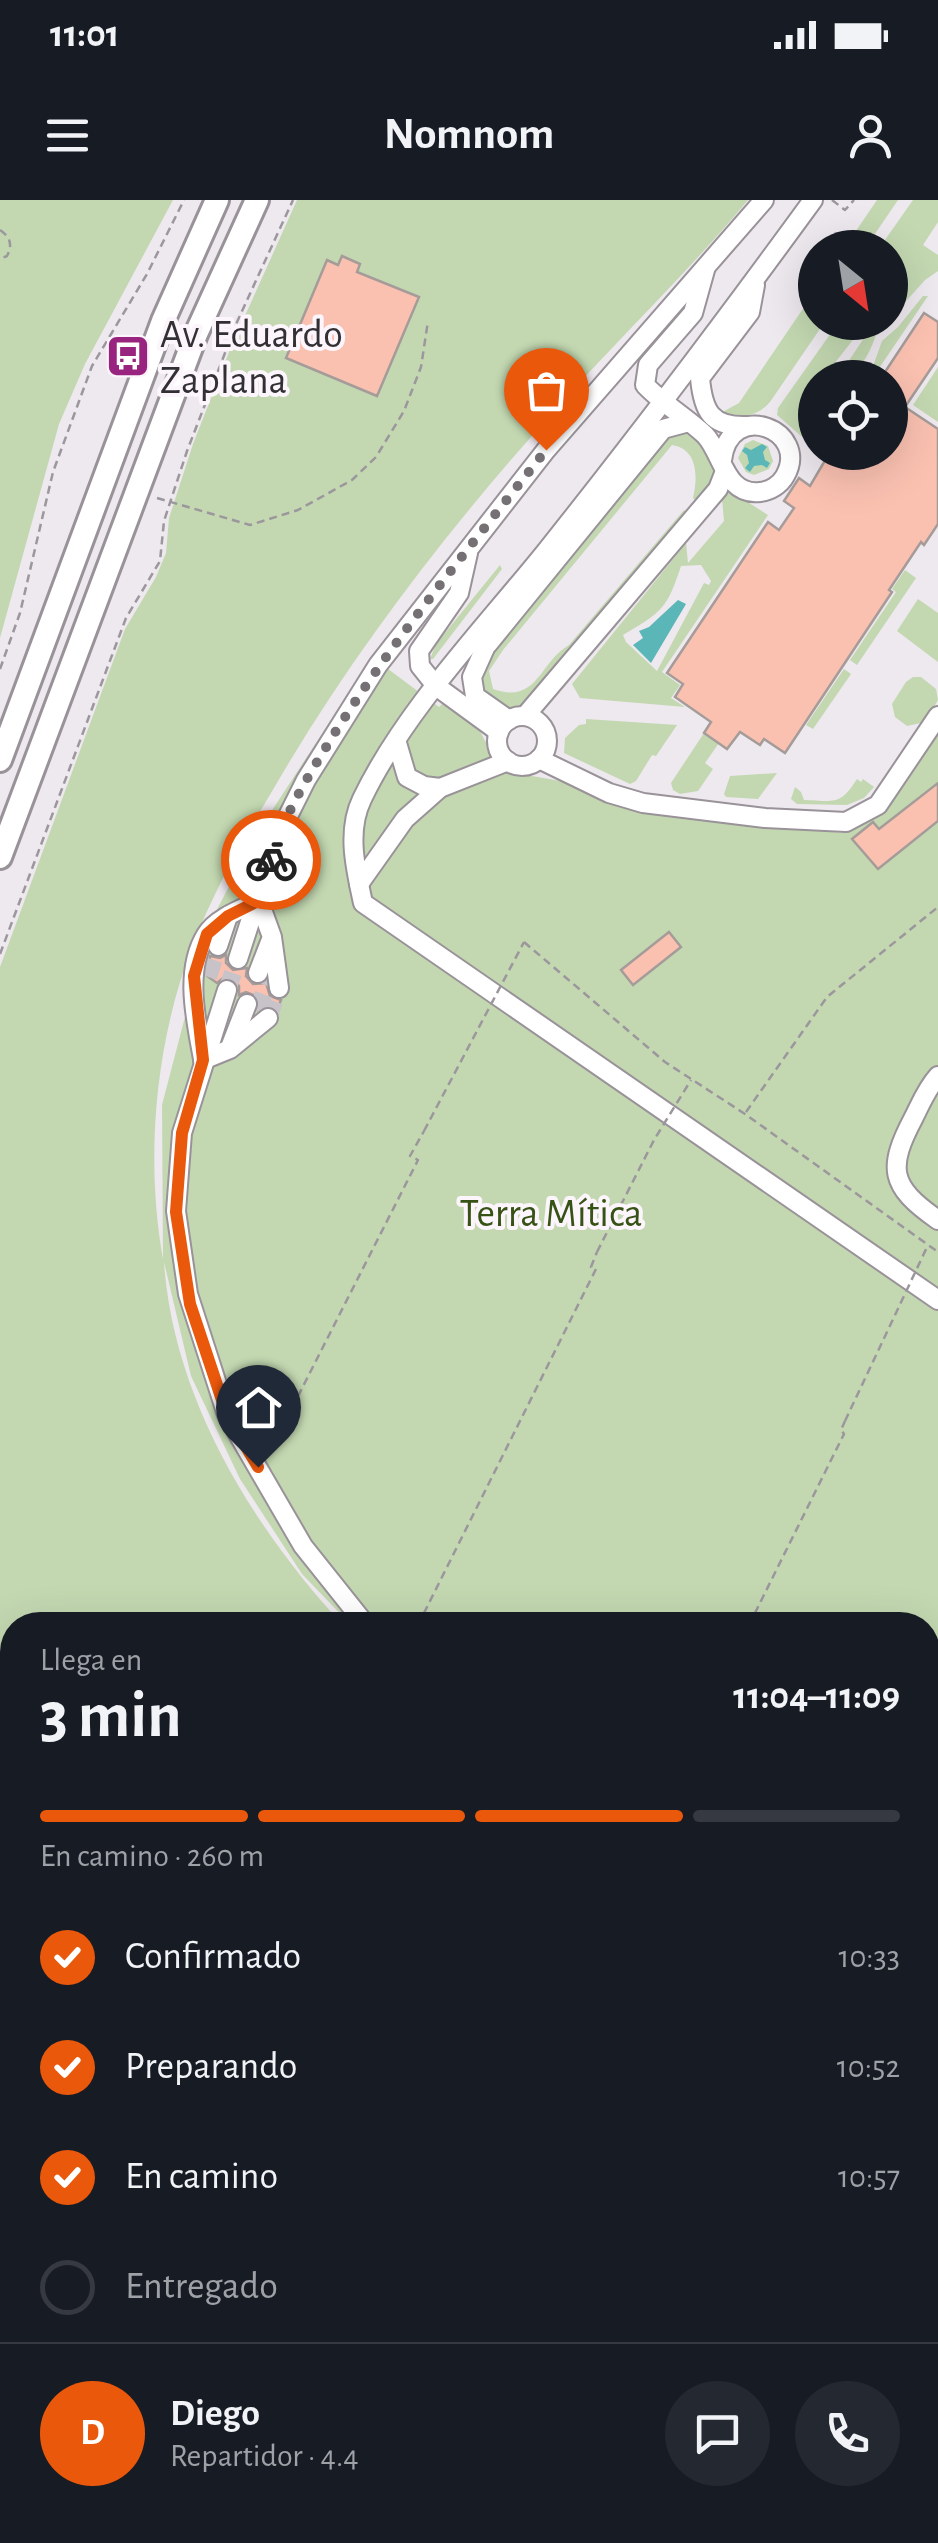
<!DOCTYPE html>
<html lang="es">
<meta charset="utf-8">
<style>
body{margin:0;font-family:"Alegreya Sans",sans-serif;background:#242831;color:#f1f3f6;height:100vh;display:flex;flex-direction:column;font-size:38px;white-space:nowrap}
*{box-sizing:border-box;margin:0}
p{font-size:32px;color:#9ea1a6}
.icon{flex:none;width:55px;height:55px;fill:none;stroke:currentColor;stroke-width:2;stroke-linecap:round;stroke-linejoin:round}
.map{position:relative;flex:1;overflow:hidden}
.drawer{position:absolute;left:0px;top:1412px;width:940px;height:932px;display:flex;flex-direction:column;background:#171b24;border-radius:40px 40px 0 0;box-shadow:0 10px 40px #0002}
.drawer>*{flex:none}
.needle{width:65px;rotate:150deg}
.buttons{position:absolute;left:798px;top:30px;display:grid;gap:20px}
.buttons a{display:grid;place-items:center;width:110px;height:110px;border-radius:50%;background:#171b24;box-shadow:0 10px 40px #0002;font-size:50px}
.pin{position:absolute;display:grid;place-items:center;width:85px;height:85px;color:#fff;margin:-102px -42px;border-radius:50% 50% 50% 0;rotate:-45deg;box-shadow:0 0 10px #0007}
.pin .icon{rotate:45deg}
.courier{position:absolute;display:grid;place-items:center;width:100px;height:100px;margin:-50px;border:8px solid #ea580c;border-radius:50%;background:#fff;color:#222;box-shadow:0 2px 12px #0007}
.head em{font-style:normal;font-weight:600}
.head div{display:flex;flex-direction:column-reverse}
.head{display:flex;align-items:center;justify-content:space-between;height:170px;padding:0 40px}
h1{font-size:65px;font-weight:600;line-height:75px}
.bar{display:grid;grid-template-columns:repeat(4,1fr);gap:15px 10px;align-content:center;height:120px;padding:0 40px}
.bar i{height:12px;border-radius:8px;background:#363941}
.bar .active{background:#ea580c}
.bar p{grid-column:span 4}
.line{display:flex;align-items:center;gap:25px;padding:0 40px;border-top:2px solid #363941}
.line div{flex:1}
.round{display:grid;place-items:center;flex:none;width:105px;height:105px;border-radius:52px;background:#242831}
ol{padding:0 40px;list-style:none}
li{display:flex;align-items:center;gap:30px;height:110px}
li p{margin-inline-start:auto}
li .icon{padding:10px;border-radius:50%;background:#ea580c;color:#fff;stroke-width:4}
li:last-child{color:#9ea1a6}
li i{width:55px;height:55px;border:5px solid #363941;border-radius:50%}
.status{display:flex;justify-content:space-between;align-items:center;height:70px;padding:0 50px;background:#171b24;direction:ltr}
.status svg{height:28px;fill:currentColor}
header{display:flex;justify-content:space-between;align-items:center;height:130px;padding:0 40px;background:#171b24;font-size:45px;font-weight:600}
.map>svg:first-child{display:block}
.green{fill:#c3d8b1;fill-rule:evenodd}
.water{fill:#5bb6b7}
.building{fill:#fac1b1;stroke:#a59c99;stroke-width:2.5}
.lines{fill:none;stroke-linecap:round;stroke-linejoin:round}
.minor-tunnel{stroke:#c8c3c9;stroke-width:18;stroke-dasharray:18 9;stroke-linecap:butt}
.minor-casing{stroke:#999299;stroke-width:22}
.major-casing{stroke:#999299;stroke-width:28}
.path{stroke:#9b979c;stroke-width:2.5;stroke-dasharray:8 5;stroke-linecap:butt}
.minor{stroke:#fff;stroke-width:18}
.major{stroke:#fff;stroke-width:22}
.path-bridge{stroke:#9b979c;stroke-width:2.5;stroke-dasharray:8 5;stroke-linecap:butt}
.done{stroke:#747074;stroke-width:10;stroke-dasharray:0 18}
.route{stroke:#ea580c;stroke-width:12}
.labels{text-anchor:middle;stroke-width:8;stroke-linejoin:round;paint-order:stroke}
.poi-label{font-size:40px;fill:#323032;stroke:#fcf5fc;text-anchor:start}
.park-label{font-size:40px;fill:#375215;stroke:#fcf5fc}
</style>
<div class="status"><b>11:01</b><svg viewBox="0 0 49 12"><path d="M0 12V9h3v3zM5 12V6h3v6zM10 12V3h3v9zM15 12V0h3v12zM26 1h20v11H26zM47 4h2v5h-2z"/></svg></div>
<header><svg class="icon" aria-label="menu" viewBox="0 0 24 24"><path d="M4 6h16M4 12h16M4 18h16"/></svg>Nomnom<svg class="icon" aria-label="person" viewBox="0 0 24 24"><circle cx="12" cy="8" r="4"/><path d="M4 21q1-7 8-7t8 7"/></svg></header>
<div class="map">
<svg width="938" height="2343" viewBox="0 0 938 2343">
<rect width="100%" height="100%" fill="#eee8ef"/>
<g class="green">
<path d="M0,0H173L85,164L59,224L0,438Z"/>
<path d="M297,0H748C690,70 624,133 564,200C454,321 353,451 271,593C241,643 213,693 192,747C155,844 145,958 163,1059L162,905L209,725L254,638L372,457L439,507L442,504L477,525L485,541L532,576L561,581L627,609L842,633L881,615L938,530V2314L928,2297V1425H351L302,1374L240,1279L191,1176L164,1062C173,1198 253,1328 343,1425H12V1475L0,1465V767L125,429L156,377L166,353L169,318L193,244L231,147Z"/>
<path d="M877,0H898L866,47H845Z"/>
<path d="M913,0H938V22L923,45L938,55V71L925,80L890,119V48L880,47Z"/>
<path d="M815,91V122L824,123L770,202C756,218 739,218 719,214L739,203Z"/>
<path d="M923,96H928L873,177H865L872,169L882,141L898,127Z"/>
<path d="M838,123H866L824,177L815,178V231L808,242L777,215L778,208Z"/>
<path d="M874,123H880C872,147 863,178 834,177L848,162Z"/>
<path d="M938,167V222L913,205Z"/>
<path d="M690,229C716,258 727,269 698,303L693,298C698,277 698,249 672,245L503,450L489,471L493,489C538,505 539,462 569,445L684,310L688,314L529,503L510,508L496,506L478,486L480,466L670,232Z"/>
<path d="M753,240L768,246L773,261L769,269L754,275L746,272L738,258L745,244Z"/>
<path d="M727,289L768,315L662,472L680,485L671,498L685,507L580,498L572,484L686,343L688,363L724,321L722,299ZM701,365L711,381L709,385L704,383L657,471L626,442L623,435C662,412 667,409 681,366Z"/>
<path d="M500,365L502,369L433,459H430L436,444Z"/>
<path d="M905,370L916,378L857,465L850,460L896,392L892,389Z"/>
<path d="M918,399L938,413V462L897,431Z"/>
<path d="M844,469L851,474L813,529L806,525Z"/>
<path d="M913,477H921L936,489L938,500L925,522L907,526L895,517L892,504L906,482Z"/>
<path d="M586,519L677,525L656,556L652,555L636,581L630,584L564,553L565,538L579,525L586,524Z"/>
<path d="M704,533L719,543L705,563L713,569L698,591L680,594L673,590L671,583Z"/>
<path d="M777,573L758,599L726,597L724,594L730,576Z"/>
<path d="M857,579L861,582L863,579L874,587L864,598L847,605L797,604L791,599L795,587L801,592L804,600C834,601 840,606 857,579Z"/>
<path d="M0,1533L12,1544V1910L0,1885Z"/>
<path d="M0,1924L12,1950V2332L68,2333L62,2343H0Z"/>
<path d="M928,2300L938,2318V2343H758L750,2333L928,2332Z"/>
<path d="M298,2333L681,2332L690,2343H295Z"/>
</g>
<g class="water">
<path d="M762,244L767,247L763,252L765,260L770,263L767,268L762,265L754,266L750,272L745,268L749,263L747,255L742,251L745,247L751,250Z"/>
<path d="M678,400L686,404L651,463L633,445L643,438L639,431L649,427Z"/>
</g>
<g class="building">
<path d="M342,56L360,64L357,72L419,97L377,196L286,158L327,60L338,65Z"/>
<path d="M924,113L938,122V158L905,207L938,229V324L924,345L921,342L889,390L892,392L785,553L764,539L760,545L740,532L727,549L704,533L711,522L675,497L683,484L667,473L768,322L779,330L794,308L784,301L799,278L810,286L830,252H890V178H881Z"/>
<path d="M938,583V621L878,669L852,639L873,622L879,629Z"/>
<path d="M669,732L681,747L633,785L621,770Z"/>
<path d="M226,755V763L233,770L247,768L246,776L253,784L266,783L270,796L281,800L277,810L267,806L258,810L256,796L246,792L239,795V786L232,778H223L217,783L207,776L210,756L220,758Z"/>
</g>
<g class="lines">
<g class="minor-tunnel">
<path d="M208,777L218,746"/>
<path d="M227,790L238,759"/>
<path d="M257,811L269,780"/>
<path d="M268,818L279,788"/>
</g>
<g class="minor-casing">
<g id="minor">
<path d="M813,0C727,118 638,236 547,350C486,426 404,511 362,599C346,632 356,670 363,703L938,1100"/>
<path d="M705,70L693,113L648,165L645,185C663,204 686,217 705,235C723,254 725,296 760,292C770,291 780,285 785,276C811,230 730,198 722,260"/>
<path d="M746,226C711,227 703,211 700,178L750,112L755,85"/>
<path d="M468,353L459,393L419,451L420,466L436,486L499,532"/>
<path d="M490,437L472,477L475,496L509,520"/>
<path d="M488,444L663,229L689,222"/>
<path d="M525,516L718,289L725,271"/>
<circle cx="522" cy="541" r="25"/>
<path d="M397,543L407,577L424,586L440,588"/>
<path d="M539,559L609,593L643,603L765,618L846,622L878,605L938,516"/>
<path d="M359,684L405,619L440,588L508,561"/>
<path d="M259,701L272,737L279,788"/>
<path d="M218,746L228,716"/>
<path d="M238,759L277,638L306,580L378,465L546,250L764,0"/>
<path d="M258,773L270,742"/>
<path d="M227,790L182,933L176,1011L188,1094L227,1215L303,1346L366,1425"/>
<path d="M231,845L247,804"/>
<path d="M203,859C196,820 184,771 206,735C216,718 242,709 259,701"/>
<path d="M203,860L230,849L268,818"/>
<path d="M938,876C927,888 921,903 914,917C887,968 889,986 938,1020"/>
<path d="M0,1903L12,1929"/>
<path d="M928,2275L938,2290"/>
<path d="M153,2332L155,2343"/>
</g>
</g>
<g class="major-casing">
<g id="major">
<path d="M0,560L163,121L217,0"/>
<path d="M0,657L196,134L257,0"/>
<path d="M0,1483L12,1492"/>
<path d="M0,1507L12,1518"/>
<path d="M709,2332L717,2343"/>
<path d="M733,2332L742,2343"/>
</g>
</g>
<g class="path">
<path d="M832,0L845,10L854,0"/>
<path d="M0,30C10,37 13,44 7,56L0,59"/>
<path d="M157,298L250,325L298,310L352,280L376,257L404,211L421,167L428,121"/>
<path d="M0,469L20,413L53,272L92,166L147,74L184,0"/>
<path d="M524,742L665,862L745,914L938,1052"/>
<path d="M0,754L126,418L160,361L164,321L187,251L237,122L293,0"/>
<path d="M746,912L827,797L938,707"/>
<path d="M292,1208L418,960L410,956L424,931"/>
<path d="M418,1425L596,1069L591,1067L597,1052"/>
<path d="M749,1425L844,1234L841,1230L845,1221"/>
<path d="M928,1727L938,1706"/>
</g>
<use href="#minor" class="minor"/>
<use href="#major" class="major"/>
<g class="path-bridge">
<path d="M424,931L524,742"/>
<path d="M597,1052L654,940L691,880"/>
<path d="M845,1221L928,1045"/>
</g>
</g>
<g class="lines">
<path class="done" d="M271,660C284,613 311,572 336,531C399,432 474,342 546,250"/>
<path class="route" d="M258,1267L227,1215L190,1104L176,1012L182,933L203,860L194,776L207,734L228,716L258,701L271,660"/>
</g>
<defs>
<g id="bus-square" transform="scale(2.25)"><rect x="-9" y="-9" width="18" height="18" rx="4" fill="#992480" stroke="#fcf5fc"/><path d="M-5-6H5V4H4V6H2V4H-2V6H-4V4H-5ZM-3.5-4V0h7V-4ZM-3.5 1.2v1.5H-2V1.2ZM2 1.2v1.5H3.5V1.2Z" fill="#fff"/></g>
</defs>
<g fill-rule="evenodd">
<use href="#bus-square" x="128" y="156"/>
</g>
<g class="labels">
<g class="poi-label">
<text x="160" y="147">Av. Eduardo<tspan x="160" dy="46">Zaplana</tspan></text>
</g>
<g class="park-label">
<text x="551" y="1026">Terra Mítica</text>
</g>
</g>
</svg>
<div class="buttons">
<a><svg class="needle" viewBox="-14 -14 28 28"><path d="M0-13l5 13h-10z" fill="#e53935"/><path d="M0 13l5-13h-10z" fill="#9ea1a6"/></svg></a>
<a><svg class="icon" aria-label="locate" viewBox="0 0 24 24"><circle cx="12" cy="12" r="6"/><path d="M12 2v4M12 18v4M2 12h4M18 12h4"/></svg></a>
</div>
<div class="pin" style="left:546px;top:250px;background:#ea580c"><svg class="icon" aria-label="bag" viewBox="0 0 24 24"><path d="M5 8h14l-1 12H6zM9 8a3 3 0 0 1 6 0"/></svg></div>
<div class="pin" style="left:258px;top:1267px;background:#1f2937"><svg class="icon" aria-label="home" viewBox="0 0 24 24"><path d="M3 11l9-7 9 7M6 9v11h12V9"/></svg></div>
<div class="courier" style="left:271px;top:660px"><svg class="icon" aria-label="bike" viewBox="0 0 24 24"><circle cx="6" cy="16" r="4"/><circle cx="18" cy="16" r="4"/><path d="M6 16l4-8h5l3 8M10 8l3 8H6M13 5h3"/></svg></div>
<section class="drawer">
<div class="head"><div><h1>3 min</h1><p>Llega en</p></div><em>11:04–11:09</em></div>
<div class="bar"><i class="active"></i><i class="active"></i><i class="active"></i><i></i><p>En camino · 260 m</p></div>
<ol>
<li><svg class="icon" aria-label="check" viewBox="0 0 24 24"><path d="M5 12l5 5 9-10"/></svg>Confirmado<p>10:33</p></li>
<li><svg class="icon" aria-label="check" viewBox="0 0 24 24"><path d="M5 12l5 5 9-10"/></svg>Preparando<p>10:52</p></li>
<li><svg class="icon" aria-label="check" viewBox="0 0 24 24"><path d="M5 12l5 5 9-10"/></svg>En camino<p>10:57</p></li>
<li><i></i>Entregado</li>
</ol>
<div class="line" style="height:180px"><b class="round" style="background:#ea580c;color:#fff">D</b><div><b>Diego</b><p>Repartidor · 4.4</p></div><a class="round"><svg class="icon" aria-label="chat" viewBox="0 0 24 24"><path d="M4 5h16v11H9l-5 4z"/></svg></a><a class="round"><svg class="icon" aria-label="phone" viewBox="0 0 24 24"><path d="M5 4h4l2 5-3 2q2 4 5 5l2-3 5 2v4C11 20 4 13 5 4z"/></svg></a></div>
</section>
</div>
